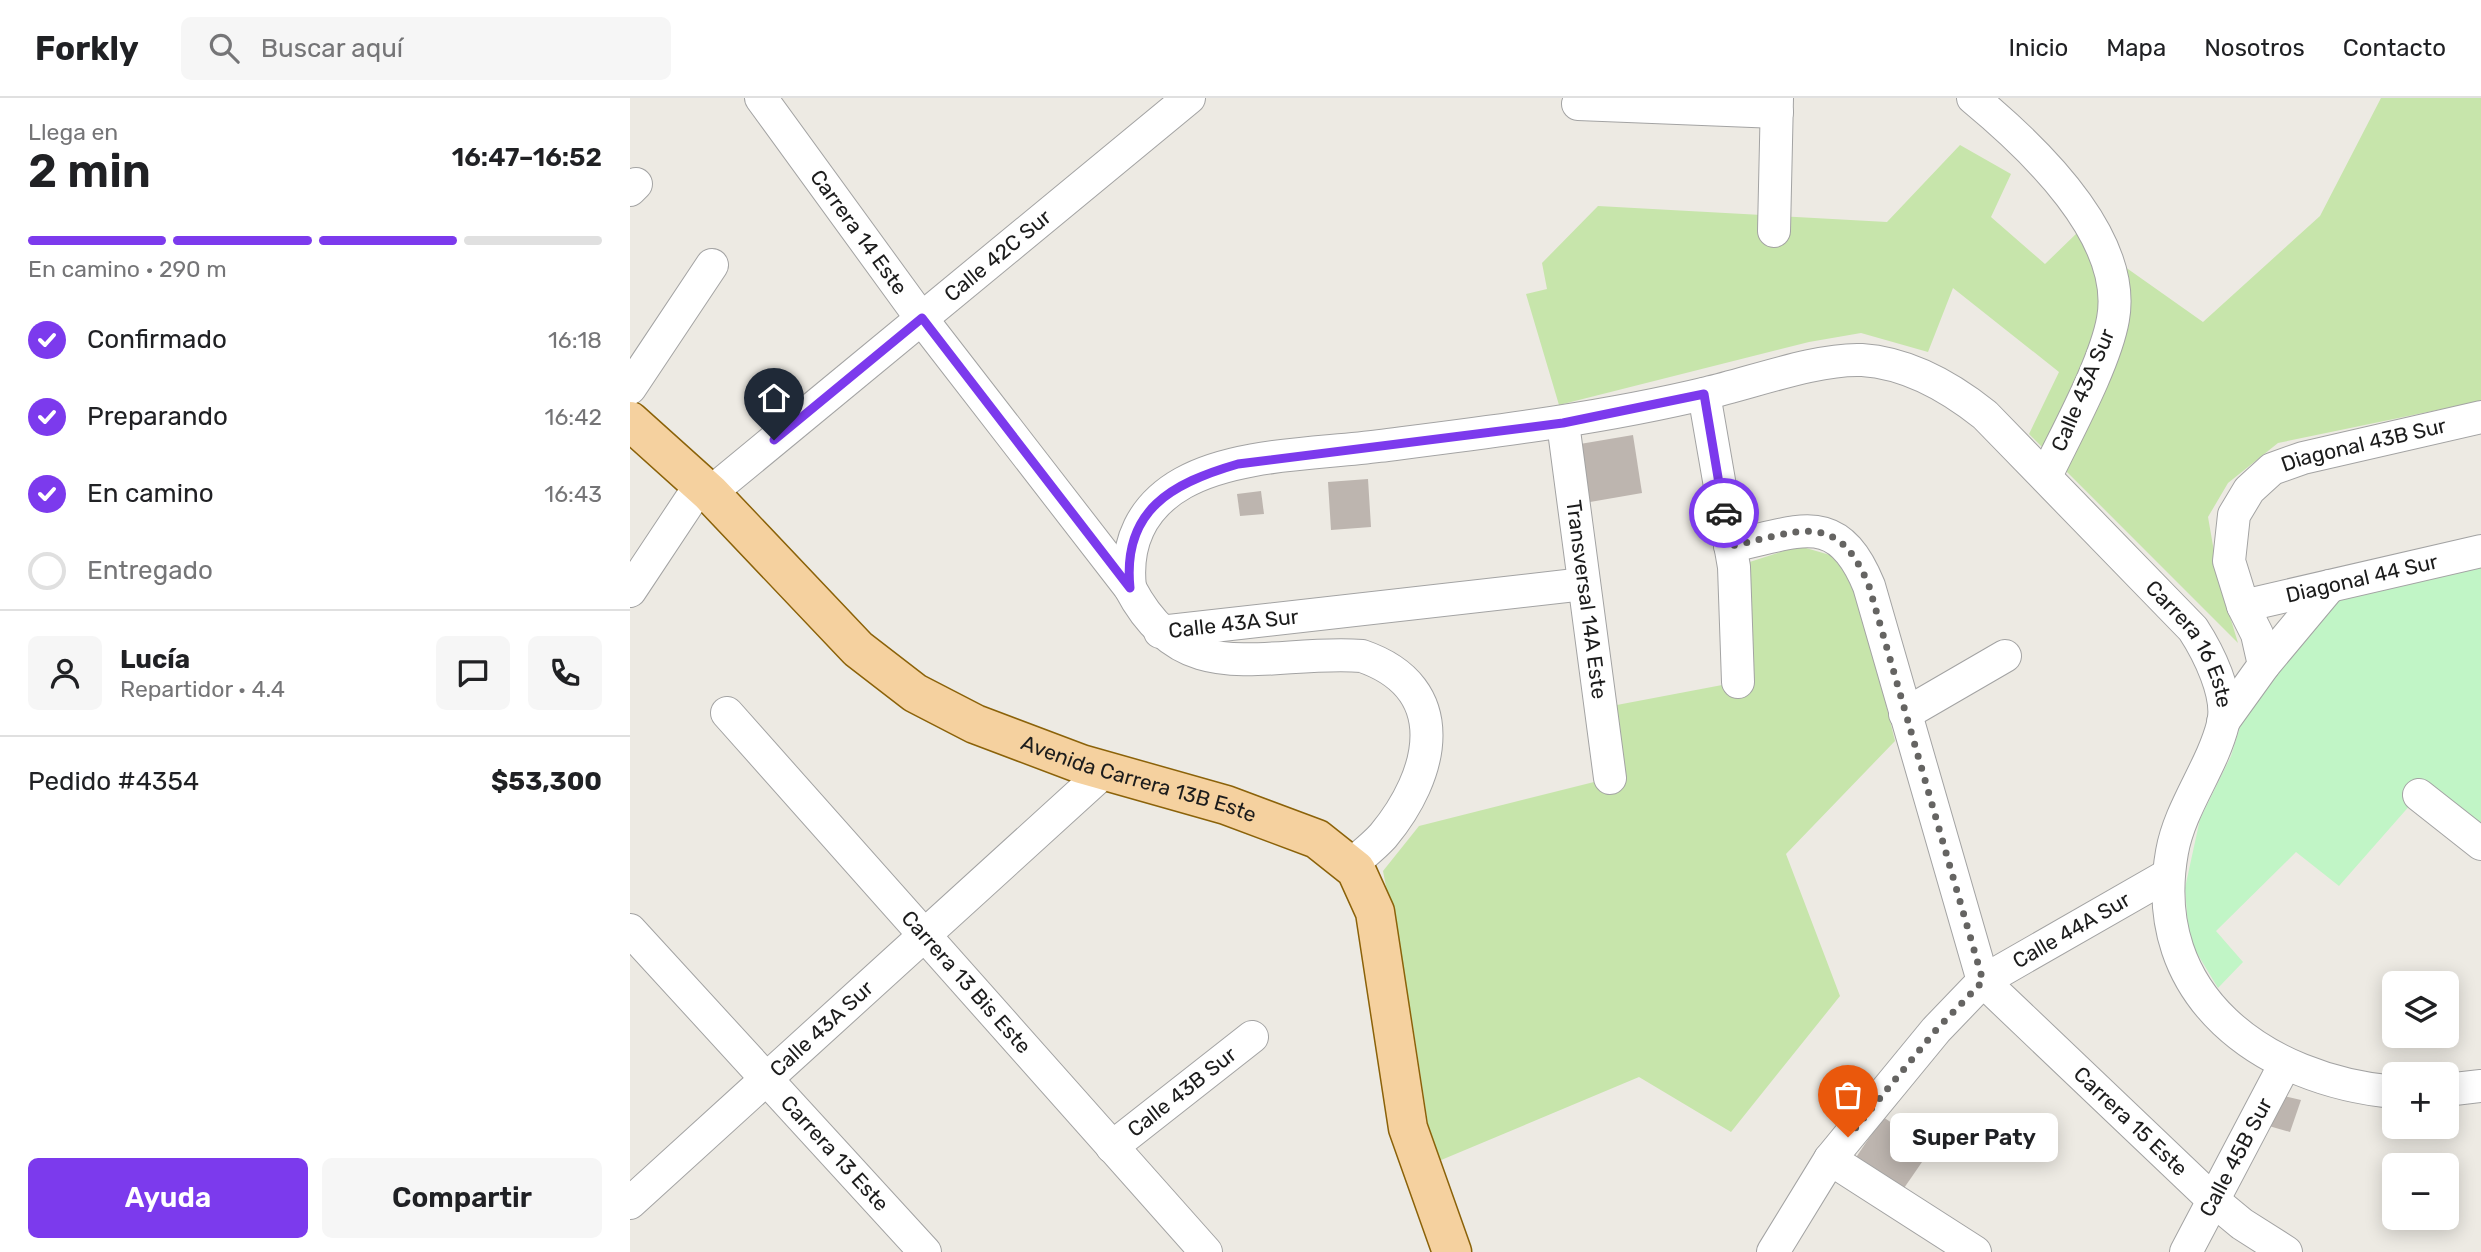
<!DOCTYPE html>
<html lang="es">
<meta charset="utf-8">
<style>
body{margin:0;font-family:Rubik,sans-serif;background:#f6f6f6;color:#202124;height:100vh;display:flex;flex-direction:column;font-size:26px;white-space:nowrap}
*{box-sizing:border-box;margin:0}
p{font-size:23px;color:#757577}
.icon{flex:none;width:38px;height:38px;fill:none;stroke:currentColor;stroke-width:2;stroke-linecap:round;stroke-linejoin:round}
.map{position:relative;flex:1;overflow:hidden}
.drawer{display:flex;flex-direction:column;background:#fff;width:630px}
.drawer>*{flex:none}
.controls{position:absolute;left:1752px;top:873px;display:grid;gap:14px}
.controls a{display:grid;place-items:center;width:77px;height:77px;border-radius:10px;background:#fff;box-shadow:0 4px 18px #0003;font-size:35px}
.pin{position:absolute;display:grid;place-items:center;width:60px;height:60px;color:#fff;margin:-72px -30px;border-radius:50% 50% 50% 0;rotate:-45deg;box-shadow:0 0 7px #0007}
.pin .icon{rotate:45deg}
.courier{position:absolute;display:grid;place-items:center;width:70px;height:70px;margin:-35px;border:5px solid #7c3aed;border-radius:50%;background:#fff;color:#222;box-shadow:0 2px 9px #0007}
.bubble{position:absolute;height:49px;border-radius:10px;background:#fff;box-shadow:0 4px 18px #0003;font-size:23px;font-weight:600;line-height:49px;text-align:center}
.summary em{font-style:normal;font-weight:600}
.summary div{display:flex;flex-direction:column-reverse}
.summary{display:flex;align-items:center;justify-content:space-between;height:119px;padding:0 28px}
h1{font-size:46px;font-weight:600;line-height:52px}
.bar{display:grid;grid-template-columns:repeat(4,1fr);gap:10px 7px;align-content:center;height:84px;padding:0 28px}
.bar i{height:9px;border-radius:5px;background:#e0e0e0}
.bar .active{background:#7c3aed}
.bar p{grid-column:span 4}
.line{display:flex;align-items:center;gap:18px;padding:0 28px;border-top:2px solid #e0e0e0}
.line div{flex:1}
.round{display:grid;place-items:center;flex:none;width:74px;height:74px;border-radius:10px;background:#f6f6f6}
ol{padding:0 28px;list-style:none}
li{display:flex;align-items:center;gap:21px;height:77px}
li p{margin-inline-start:auto}
li .icon{padding:7px;border-radius:50%;background:#7c3aed;color:#fff;stroke-width:4}
li:last-child{color:#757577}
li i{width:38px;height:38px;border:4px solid #e0e0e0;border-radius:50%}
.cta{display:flex;gap:14px;margin-top:auto;padding:14px 28px}
.cta a{flex:1;height:80px;border-radius:10px;background:#7c3aed;color:#fff;font-size:28px;font-weight:600;line-height:80px;text-align:center}
.cta a+a{background:#f6f6f6;color:#202124}
header{display:flex;align-items:center;gap:42px;box-sizing:border-box;height:98px;padding:0 35px;background:#fff;border-bottom:2px solid #e0e0e0}
header strong{font-size:33px}
nav{display:flex;gap:38px;margin-inline-start:auto;font-size:24px}
.search{width:490px;height:63px;background:#f6f6f6;display:flex;align-items:center;gap:18px;box-sizing:border-box;padding:0 24px;border-radius:10px;color:#757577;font-size:26px}
main{display:flex;flex:1;min-height:0}
.map>svg:first-child{display:block}
.grass{fill:#c7e5ab}
.park{fill:#c1f5c6}
.building{fill:#bdb5af}
.lines{fill:none;stroke-linecap:round;stroke-linejoin:round}
.minor-casing{stroke:#a3a3a3;stroke-width:34}
.major-casing{stroke:#8b6209;stroke-width:41}
.minor{stroke:#fff;stroke-width:32}
.major{stroke:#f5d19f;stroke-width:38}
.done{stroke:#656462;stroke-width:7;stroke-dasharray:0 12.6}
.route{stroke:#7c3aed;stroke-width:9}
.labels{text-anchor:middle;stroke-width:7;stroke-linejoin:round;paint-order:stroke}
.street-label{font-size:21px;fill:#1c1c1c;stroke:#fff}
</style>
<header>
<strong>Forkly</strong>
<div class="search"><svg class="icon" aria-label="search" viewBox="0 0 24 24"><circle cx="10" cy="10" r="6"/><path d="M15 15l6 6"/></svg>Buscar aquí</div>
<nav><a>Inicio</a><a>Mapa</a><a>Nosotros</a><a>Contacto</a></nav>
</header>
<main>
<section class="drawer">
<div class="summary"><div><h1>2 min</h1><p>Llega en</p></div><em>16:47–16:52</em></div>
<div class="bar"><i class="active"></i><i class="active"></i><i class="active"></i><i></i><p>En camino · 290 m</p></div>
<ol>
<li><svg class="icon" aria-label="check" viewBox="0 0 24 24"><path d="M5 12l5 5 9-10"/></svg>Confirmado<p>16:18</p></li>
<li><svg class="icon" aria-label="check" viewBox="0 0 24 24"><path d="M5 12l5 5 9-10"/></svg>Preparando<p>16:42</p></li>
<li><svg class="icon" aria-label="check" viewBox="0 0 24 24"><path d="M5 12l5 5 9-10"/></svg>En camino<p>16:43</p></li>
<li><i></i>Entregado</li>
</ol>
<div class="line" style="height:126px"><a class="round"><svg class="icon" aria-label="person" viewBox="0 0 24 24"><circle cx="12" cy="8" r="4"/><path d="M4 21q1-7 8-7t8 7"/></svg></a><div><b>Lucía</b><p>Repartidor · 4.4</p></div><a class="round"><svg class="icon" aria-label="chat" viewBox="0 0 24 24"><path d="M4 5h16v11H9l-5 4z"/></svg></a><a class="round"><svg class="icon" aria-label="phone" viewBox="0 0 24 24"><path d="M5 4h4l2 5-3 2q2 4 5 5l2-3 5 2v4C11 20 4 13 5 4z"/></svg></a></div>
<div class="line" style="height:91px"><div>Pedido #4354</div><b>$53,300</b></div>
<div class="cta"><a>Ayuda</a><a>Compartir</a></div>
</section>
<div class="map">
<svg width="1851" height="1154" viewBox="0 0 1851 1154">
<rect width="100%" height="100%" fill="#edeae3"/>
<g class="grass">
<path d="M1751,0H1851V303L1648,345L1598,385L1578,419L1589,482L1608,545L1399,336L1429,274L1323,190L1298,254L1231,235L1179,244L929,307L896,196L917,191L912,165L968,108L1257,124L1330,47L1381,76L1361,119L1415,166L1447,135L1573,224L1690,118Z"/>
<path d="M1169,448L1200,457L1226,485L1265,643L1156,756L1210,898L1101,1034L1009,979L804,1065L782,921L753,773L789,728L980,680L971,610L1108,584L1104,469Z"/>
</g>
<path class="park" d="M1851,462V745L1789,697L1709,788L1666,754L1586,833L1613,864L1588,890L1559,842L1555,790L1570,721L1601,658L1621,593L1700,491Z"/>
<g class="building">
<path d="M1003,337L1012,395L960,404L950,346Z"/>
<path d="M738,381L741,429L701,432L698,384Z"/>
<path d="M631,393L634,416L610,418L607,396Z"/>
<path d="M1650,997L1671,1002L1660,1034L1632,1026Z"/>
<path d="M1253,1019L1301,1051L1272,1093L1225,1061Z"/>
</g>
<g class="lines">
<g class="minor-casing">
<g id="minor">
<path id="s1" d="M131,0L291,220L500,490C555,595 636,551 732,558C825,590 804,677 753,738C743,749 731,758 721,767"/>
<path d="M1343,0C1401,48 1498,138 1483,221C1475,266 1437,334 1416,378"/>
<path d="M948,6L1147,14"/>
<path d="M0,92L6,86"/>
<path d="M1144,133L1147,0"/>
<path d="M0,290L82,167"/>
<path d="M1074,296L1104,469L1108,584"/>
<path id="s2" d="M933,325L980,680"/>
<path id="s3" d="M80,395L559,0"/>
<path id="s4" d="M1100,448C1168,435 1207,409 1239,488L1353,883L1583,1102L1612,1126L1656,1154"/>
<path id="s5" d="M500,490C495,445 512,408 553,385C606,355 689,356 749,348C859,334 969,321 1077,295C1121,285 1188,260 1232,262C1278,265 1320,289 1355,317L1563,531C1578,554 1600,597 1593,626C1582,670 1550,709 1542,754C1516,899 1635,982 1764,994"/>
<path d="M0,493L71,386"/>
<path id="s6" d="M1613,508L1851,453"/>
<path id="s7" d="M530,534L954,486"/>
<path d="M1634,567L1700,488"/>
<path id="s8" d="M97,615L576,1154"/>
<path d="M1275,616L1375,558"/>
<path id="s9" d="M1593,624L1634,567L1627,536L1613,508L1599,463L1604,417L1619,392L1642,371L1673,360L1851,319"/>
<path d="M1789,697L1851,746"/>
<path id="s10" d="M0,832L295,1154"/>
<path d="M1816,992L1851,988"/>
<path id="s11" d="M482,1049L622,939"/>
<path d="M1200,1061L1345,1154"/>
<path id="s12" d="M0,1105L476,672"/>
<path id="s13" d="M1143,1154L1200,1061L1306,932L1353,883L1538,777"/>
<path id="s14" d="M1556,1154L1655,966"/>
</g>
</g>
<g class="major-casing">
<g id="major">
<path id="s15" d="M0,323L80,395L228,551L285,595L345,626L451,666L596,707L687,741L726,772L745,814L778,1030L822,1154"/>
</g>
</g>
<use href="#minor" class="minor"/>
<use href="#major" class="major"/>
</g>
<g class="lines">
<path class="done" d="M1094,415L1100,448C1168,435 1207,409 1239,488L1353,883L1306,932L1218,1039"/>
<path class="route" d="M144,342L292,220L500,490C492,412 542,385 608,366L933,325L1074,296L1094,415"/>
</g>
<g class="labels">
<g class="street-label">
<text dy="7" stroke="none"><textPath href="#s1" startOffset="166">Carrera 14 Este</textPath></text>
<text dy="7" stroke="none"><textPath href="#s3" startOffset="373">Calle 42C Sur</textPath></text>
<text transform="translate(1453 292) rotate(-67)" y="7">Calle 43A Sur</text>
<text dy="7" stroke="none"><textPath href="#s9" startOffset="382">Diagonal 43B Sur</textPath></text>
<text dy="7" stroke="none"><textPath href="#s6" startOffset="122">Diagonal 44 Sur</textPath></text>
<text dy="7" stroke="none"><textPath href="#s2" startOffset="178">Transversal 14A Este</textPath></text>
<text dy="7" stroke="none"><textPath href="#s7" startOffset="74">Calle 43A Sur</textPath></text>
<text dy="7" stroke="none"><textPath href="#s5" startOffset="1264">Carrera 16 Este</textPath></text>
<text dy="7" stroke="none"><textPath href="#s15" startOffset="635">Avenida Carrera 13B Este</textPath></text>
<text dy="7" stroke="none"><textPath href="#s13" startOffset="446">Calle 44A Sur</textPath></text>
<text dy="7" stroke="none"><textPath href="#s8" startOffset="360">Carrera 13 Bis Este</textPath></text>
<text dy="7" stroke="none"><textPath href="#s12" startOffset="259">Calle 43A Sur</textPath></text>
<text dy="7" stroke="none"><textPath href="#s11" startOffset="89">Calle 43B Sur</textPath></text>
<text dy="7" stroke="none"><textPath href="#s4" startOffset="782">Carrera 15 Este</textPath></text>
<text dy="7" stroke="none"><textPath href="#s10" startOffset="303">Carrera 13 Este</textPath></text>
<text dy="7" stroke="none"><textPath href="#s14" startOffset="107">Calle 45B Sur</textPath></text>
</g>
</g>
</svg>
<div class="controls">
<a><svg class="icon" aria-label="layers" viewBox="0 0 24 24"><path d="M12 4l9 5-9 5-9-5zM3 14l9 5 9-5"/></svg></a>
<a>+</a>
<a>−</a>
</div>
<div class="pin" style="left:1218px;top:1039px;background:#ea580c"><svg class="icon" aria-label="bag" viewBox="0 0 24 24"><path d="M5 8h14l-1 12H6zM9 8a3 3 0 0 1 6 0"/></svg></div>
<div class="pin" style="left:144px;top:342px;background:#1f2937"><svg class="icon" aria-label="home" viewBox="0 0 24 24"><path d="M3 11l9-7 9 7M6 9v11h12V9"/></svg></div>
<div class="courier" style="left:1094px;top:415px"><svg class="icon" aria-label="car" viewBox="0 0 24 24"><path d="M5 17H2v-5l4-1 3-4h7l3 4 3 1v5h-3M9 17h6M6 11h13"/><circle cx="7" cy="17" r="2"/><circle cx="17" cy="17" r="2"/></svg></div>
<div class="bubble" style="left:1260px;top:1015px;width:168px">Super Paty</div>
</div>
</main>
